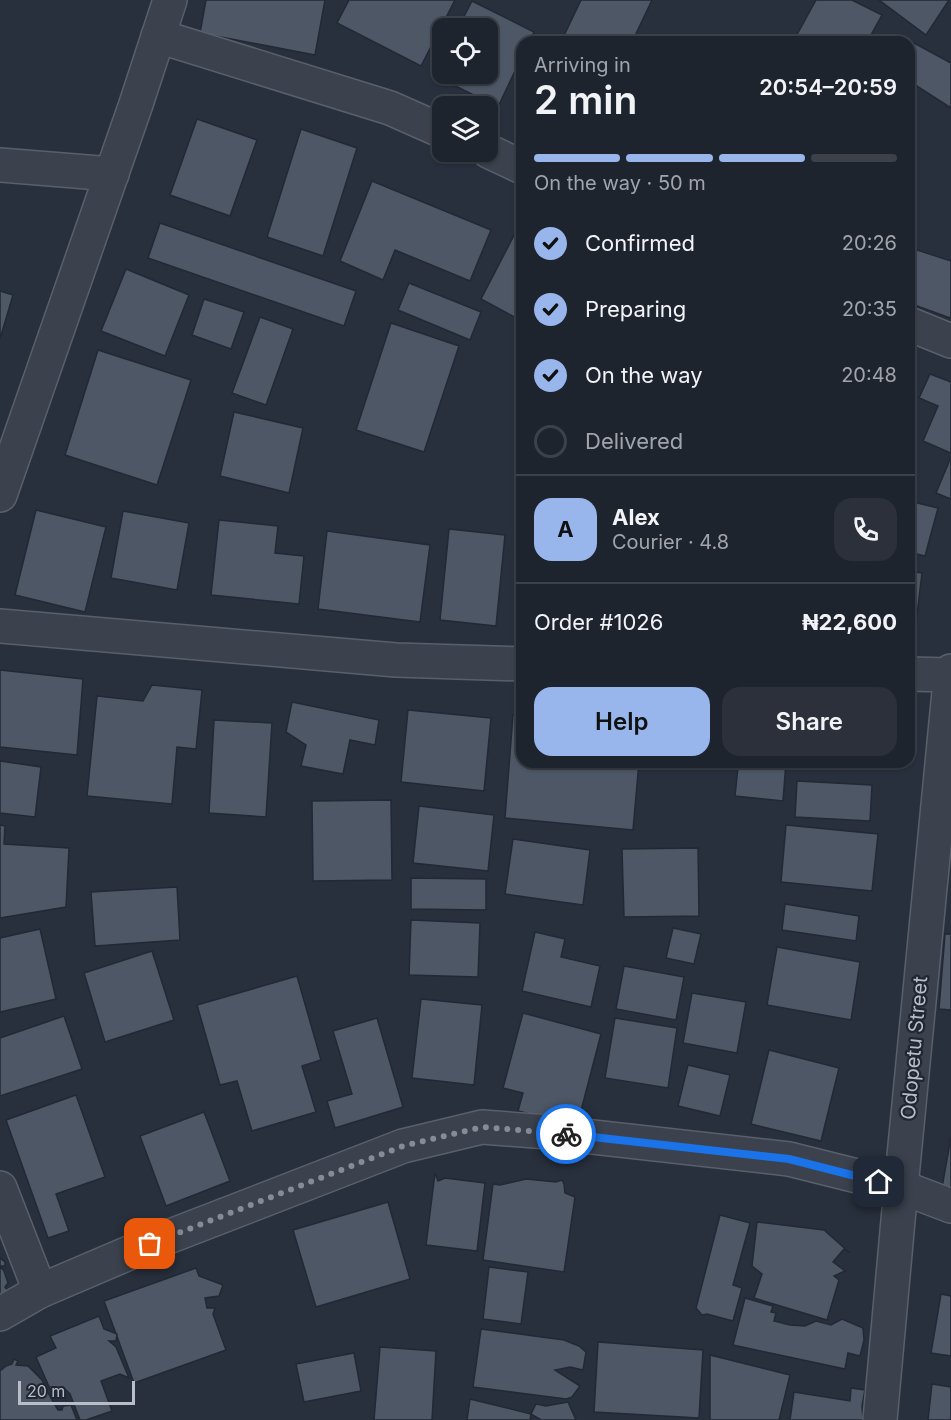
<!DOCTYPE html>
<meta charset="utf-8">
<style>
body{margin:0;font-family:Inter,sans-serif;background:#2b303a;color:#f1f3f6;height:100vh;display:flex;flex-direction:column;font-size:22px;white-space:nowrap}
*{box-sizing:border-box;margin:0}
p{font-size:20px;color:#a1a4aa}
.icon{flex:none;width:33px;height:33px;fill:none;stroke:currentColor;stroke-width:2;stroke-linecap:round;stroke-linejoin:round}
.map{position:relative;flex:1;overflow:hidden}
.drawer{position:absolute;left:516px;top:36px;width:399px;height:732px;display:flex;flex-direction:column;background:#1e242e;border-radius:18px;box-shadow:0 2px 4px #0004,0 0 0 2px #3c414a}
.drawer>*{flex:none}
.tools{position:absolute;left:432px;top:18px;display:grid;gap:12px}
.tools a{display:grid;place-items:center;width:66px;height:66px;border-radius:12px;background:#1e242e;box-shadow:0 2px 4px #0004,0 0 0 2px #3c414a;font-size:30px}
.scale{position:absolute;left:18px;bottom:15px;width:117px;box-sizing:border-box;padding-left:6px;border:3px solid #b8bdc8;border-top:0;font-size:16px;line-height:21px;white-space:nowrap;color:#b8bdc8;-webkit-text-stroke:4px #202732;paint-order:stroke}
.pin{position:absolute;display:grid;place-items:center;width:51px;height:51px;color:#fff;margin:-26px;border-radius:12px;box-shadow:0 3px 9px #0006}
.courier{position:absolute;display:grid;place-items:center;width:60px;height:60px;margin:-30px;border:4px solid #1a73e8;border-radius:50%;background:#fff;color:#222;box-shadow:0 2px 8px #0007}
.headline em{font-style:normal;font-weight:600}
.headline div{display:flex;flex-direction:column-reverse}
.headline{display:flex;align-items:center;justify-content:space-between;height:102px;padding:0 18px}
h1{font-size:39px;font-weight:600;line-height:45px}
.bar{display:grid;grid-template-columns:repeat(4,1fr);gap:9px 6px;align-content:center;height:72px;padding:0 18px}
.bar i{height:8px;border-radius:4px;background:#3c414a}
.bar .selected{background:#98b6ec}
.bar p{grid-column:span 4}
.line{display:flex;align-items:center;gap:15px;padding:0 18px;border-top:2px solid #3c414a}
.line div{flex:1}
.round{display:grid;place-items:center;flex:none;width:63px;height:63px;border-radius:18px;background:#2b303a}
ol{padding:0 18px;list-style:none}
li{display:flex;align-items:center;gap:18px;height:66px}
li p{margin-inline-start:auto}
li .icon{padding:6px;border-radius:50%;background:#98b6ec;color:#111;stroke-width:4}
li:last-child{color:#a1a4aa}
li i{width:33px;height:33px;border:3px solid #3c414a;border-radius:50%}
.action{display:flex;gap:12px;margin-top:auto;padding:12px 18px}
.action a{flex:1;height:69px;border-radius:18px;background:#98b6ec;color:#111;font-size:24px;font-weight:600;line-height:69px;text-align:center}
.action a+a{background:#2b303a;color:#f1f3f6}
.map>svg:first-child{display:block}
.building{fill:#4e5765;stroke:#222934;stroke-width:1.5}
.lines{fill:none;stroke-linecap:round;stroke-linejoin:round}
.minor-casing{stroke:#59606b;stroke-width:36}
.minor{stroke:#3b424d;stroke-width:33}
.done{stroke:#868c97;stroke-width:6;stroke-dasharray:0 10.8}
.route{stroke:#1a73e8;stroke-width:8}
.labels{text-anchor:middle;stroke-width:4.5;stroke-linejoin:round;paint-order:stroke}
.street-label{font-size:20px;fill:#b8bdc8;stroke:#202732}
</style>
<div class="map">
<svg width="951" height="1420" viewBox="0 0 951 1420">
<rect width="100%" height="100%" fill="#28303d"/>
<g class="building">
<path d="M206,0H325L315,55L200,33Z"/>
<path d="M349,0H455L421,66L337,23Z"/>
<path d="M581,0H652L632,42H561Z"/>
<path d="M816,0H852L882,15L867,42H793Z"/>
<path d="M879,0H949L926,35Z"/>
<path d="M472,1L534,32L529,42H522V56L498,107L435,76L442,62V74H488V28H458Z"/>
<path d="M903,37L951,63V108L909,81V42H901Z"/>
<path d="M197,119L257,140L230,216L170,195Z"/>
<path d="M301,129L357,148L323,256L267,237Z"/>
<path d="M372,181L491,230L470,281L395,250L383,280L340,261Z"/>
<path d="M522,220V321L481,299Z"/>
<path d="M160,223L356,291L344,326L148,258Z"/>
<path d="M914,249L951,261V315L950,318L909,303V266Z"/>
<path d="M126,269L189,295L165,356L101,331Z"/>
<path d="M409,283L481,312L470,340L398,310Z"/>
<path d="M0,291L13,295L0,339Z"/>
<path d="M204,299L244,312L231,349L192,335Z"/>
<path d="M260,317L293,329L266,405L232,393Z"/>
<path d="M391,323L459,346L424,452L356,430Z"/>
<path d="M98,350L191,380L157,485L65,455Z"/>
<path d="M930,374L951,382V453L923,441L938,406L919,398Z"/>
<path d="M234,412L303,428L289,493L220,476Z"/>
<path d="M951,457V499L936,493Z"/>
<path d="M909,501L938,508L925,556L909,552Z"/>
<path d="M36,510L106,527L85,612L15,595Z"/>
<path d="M123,511L189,523L177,590L111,578Z"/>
<path d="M219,520L278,526L275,553L304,556L299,604L211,595Z"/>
<path d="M449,529L505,535L496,626L440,620Z"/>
<path d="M327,531L430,545L420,622L318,609Z"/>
<path d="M909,571L922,573L915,632L909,631Z"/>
<path d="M0,670L83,679L77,755L0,747Z"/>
<path d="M152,685L202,690L196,749L177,747L172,804L87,796L97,696L143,701Z"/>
<path d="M292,702L379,720L375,745L350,740L343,774L301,766L306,745L286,732Z"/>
<path d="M408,710L491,718L484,791L401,782Z"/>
<path d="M513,715H522V762H639L633,830L505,818Z"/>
<path d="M214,720L272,723L266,817L209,813Z"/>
<path d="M0,761L41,767L35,817L0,813Z"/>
<path d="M684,762H786L783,801L735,796L738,767Z"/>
<path d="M817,762H871L870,767Z"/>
<path d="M797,781L872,785L870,821L795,817Z"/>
<path d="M391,800L392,880L313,881L312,801Z"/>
<path d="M419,806L494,815L488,871L413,863Z"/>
<path d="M0,825L5,826L4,844L69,848L66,907L0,918Z"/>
<path d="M786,825L878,834L872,891L781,882Z"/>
<path d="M513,839L590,850L583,905L505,894Z"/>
<path d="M698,848L699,916L624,917L622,849Z"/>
<path d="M411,878L486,879V910L411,909Z"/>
<path d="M177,887L180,940L95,946L91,892Z"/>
<path d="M785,904L859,916L856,941L782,930Z"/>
<path d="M411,920L480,923L478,977L409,975Z"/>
<path d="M673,928L701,934L694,964L666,958Z"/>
<path d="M40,929L56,999L0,1012V938Z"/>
<path d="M535,932L565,939L561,957L600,966L591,1007L522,991Z"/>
<path d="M945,934H951V1010L939,1009Z"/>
<path d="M777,947L860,962L851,1020L767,1005Z"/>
<path d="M152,951L174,1020L105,1042L84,973Z"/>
<path d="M624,966L684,977L676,1020L616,1009Z"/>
<path d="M297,976L321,1060L302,1066L316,1112L252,1131L237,1081L220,1085L197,1005Z"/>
<path d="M692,993L746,1002L737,1053L683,1043Z"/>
<path d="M421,999L482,1005L474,1085L412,1078Z"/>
<path d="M523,1013L601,1034L577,1126L518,1111L523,1093L503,1088Z"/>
<path d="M64,1016L82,1069L0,1096V1038Z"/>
<path d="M377,1018L403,1107L335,1128L327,1101L352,1094L333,1031Z"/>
<path d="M615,1018L677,1028L668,1088L605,1078Z"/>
<path d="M769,1050L839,1068L821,1141L751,1124Z"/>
<path d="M688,1065L730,1075L720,1116L678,1106Z"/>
<path d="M76,1095L105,1177L56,1194L69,1231L48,1238L6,1120Z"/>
<path d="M204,1112L230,1181L166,1206L140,1136Z"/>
<path d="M951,1137V1195L941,1193Z"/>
<path d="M435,1173L438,1181L445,1178L485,1183L477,1251L426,1245Z"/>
<path d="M526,1179L556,1182L562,1180L564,1184L565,1193L575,1197L564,1272L483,1260L493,1184L500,1185Z"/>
<path d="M388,1202L410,1279L316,1307L293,1230Z"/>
<path d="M720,1215L750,1223L733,1285L742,1288L733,1321L707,1314L702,1315L696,1308Z"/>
<path d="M757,1222L824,1230L850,1253L844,1249L833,1262L845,1271L834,1276L839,1280L827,1320L754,1298L762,1274L752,1266Z"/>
<path d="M0,1258L5,1262V1266H0L4,1271L8,1283L5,1287L8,1291L0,1298Z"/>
<path d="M489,1267L528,1272L521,1324L483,1319Z"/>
<path d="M196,1268L199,1276L223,1285L219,1296L205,1298L207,1308H215L213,1314L226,1350L134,1383L104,1301Z"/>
<path d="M941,1294L951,1296V1356L931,1353Z"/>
<path d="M745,1298L773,1306L771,1312L776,1313L774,1321L790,1325L805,1326L816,1321L831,1325L842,1319L863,1328L864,1340L860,1356L848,1353L845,1369L733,1345Z"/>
<path d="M99,1316L104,1329L117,1334L116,1341H109L116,1347L129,1378L120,1374L101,1381L112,1411L86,1420H80L70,1394L65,1389L62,1397L54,1398L36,1357L56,1348L50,1336Z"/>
<path d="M481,1329L564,1340L579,1346L586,1352L583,1370L570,1367L555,1370L580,1386L572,1397L566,1399L473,1387Z"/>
<path d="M598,1342L703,1350L699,1418L594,1412Z"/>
<path d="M380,1347L436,1351L432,1420H374Z"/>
<path d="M354,1353L361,1391L304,1402L296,1364Z"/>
<path d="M710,1355L790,1375L779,1420H710Z"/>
<path d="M14,1359L18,1361L16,1365L28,1366L42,1380L47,1391L58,1410H62L63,1406L71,1405L77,1420H0V1371L6,1366L12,1364Z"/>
<path d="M932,1384L951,1387V1420H928Z"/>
<path d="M851,1388L865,1390L862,1406L863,1420H790L794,1392L850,1401Z"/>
<path d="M470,1399L531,1414L530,1420H467Z"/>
<path d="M568,1402L576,1420H541L531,1414L536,1404L546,1406Z"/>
</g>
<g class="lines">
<g class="minor-casing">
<g id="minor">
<path d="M158,36L390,108L442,131"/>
<path d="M488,151L522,167"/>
<path d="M0,165L112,174"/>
<path d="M909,324L951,341"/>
<path d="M0,495L136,104L170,0"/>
<path d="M0,626L396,660L522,664"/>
<path d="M909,674L951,675"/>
<path d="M0,1188L40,1291"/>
<path d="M0,1314L40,1291L150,1244L403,1146L482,1127L548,1132L789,1159L901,1187L951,1206"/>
<path d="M880,1420L901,1187L951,671"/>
</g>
</g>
<use href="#minor" class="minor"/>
</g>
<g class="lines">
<path class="done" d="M150,1244L403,1146L482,1127L566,1134"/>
<path class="route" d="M566,1134L789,1159L879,1182"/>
</g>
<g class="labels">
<g class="street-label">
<text transform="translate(914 1048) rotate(-85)" y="7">Odopetu Street</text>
</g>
</g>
</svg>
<div class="tools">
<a><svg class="icon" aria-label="locate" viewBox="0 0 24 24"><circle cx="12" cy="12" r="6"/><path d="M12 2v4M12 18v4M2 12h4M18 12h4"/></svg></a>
<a><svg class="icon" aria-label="layers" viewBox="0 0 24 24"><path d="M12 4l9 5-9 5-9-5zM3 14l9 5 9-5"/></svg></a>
</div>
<div class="scale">20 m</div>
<div class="pin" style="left:150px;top:1244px;background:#ea580c"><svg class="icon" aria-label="bag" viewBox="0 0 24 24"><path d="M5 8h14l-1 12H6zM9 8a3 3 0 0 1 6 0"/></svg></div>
<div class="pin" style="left:879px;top:1182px;background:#1f2937"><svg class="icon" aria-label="home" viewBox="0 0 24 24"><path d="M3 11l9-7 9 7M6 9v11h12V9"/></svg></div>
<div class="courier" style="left:566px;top:1134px"><svg class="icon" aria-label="bike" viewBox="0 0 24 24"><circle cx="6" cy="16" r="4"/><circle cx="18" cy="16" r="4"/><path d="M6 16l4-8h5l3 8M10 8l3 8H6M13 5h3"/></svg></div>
<section class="drawer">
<div class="headline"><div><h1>2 min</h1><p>Arriving in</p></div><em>20:54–20:59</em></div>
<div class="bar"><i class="selected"></i><i class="selected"></i><i class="selected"></i><i></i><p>On the way · 50 m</p></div>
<ol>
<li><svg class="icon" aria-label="check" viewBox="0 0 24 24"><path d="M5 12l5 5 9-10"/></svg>Confirmed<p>20:26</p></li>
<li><svg class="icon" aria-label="check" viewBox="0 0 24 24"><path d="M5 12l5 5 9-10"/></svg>Preparing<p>20:35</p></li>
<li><svg class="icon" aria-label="check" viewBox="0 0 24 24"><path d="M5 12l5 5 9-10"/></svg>On the way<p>20:48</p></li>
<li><i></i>Delivered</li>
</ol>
<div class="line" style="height:108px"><b class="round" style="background:#98b6ec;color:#111">A</b><div><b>Alex</b><p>Courier · 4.8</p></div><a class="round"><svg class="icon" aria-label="phone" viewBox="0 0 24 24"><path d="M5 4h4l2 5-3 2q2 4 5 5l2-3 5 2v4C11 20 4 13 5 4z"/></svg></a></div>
<div class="line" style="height:78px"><div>Order #1026</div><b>₦22,600</b></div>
<div class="action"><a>Help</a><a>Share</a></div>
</section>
</div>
